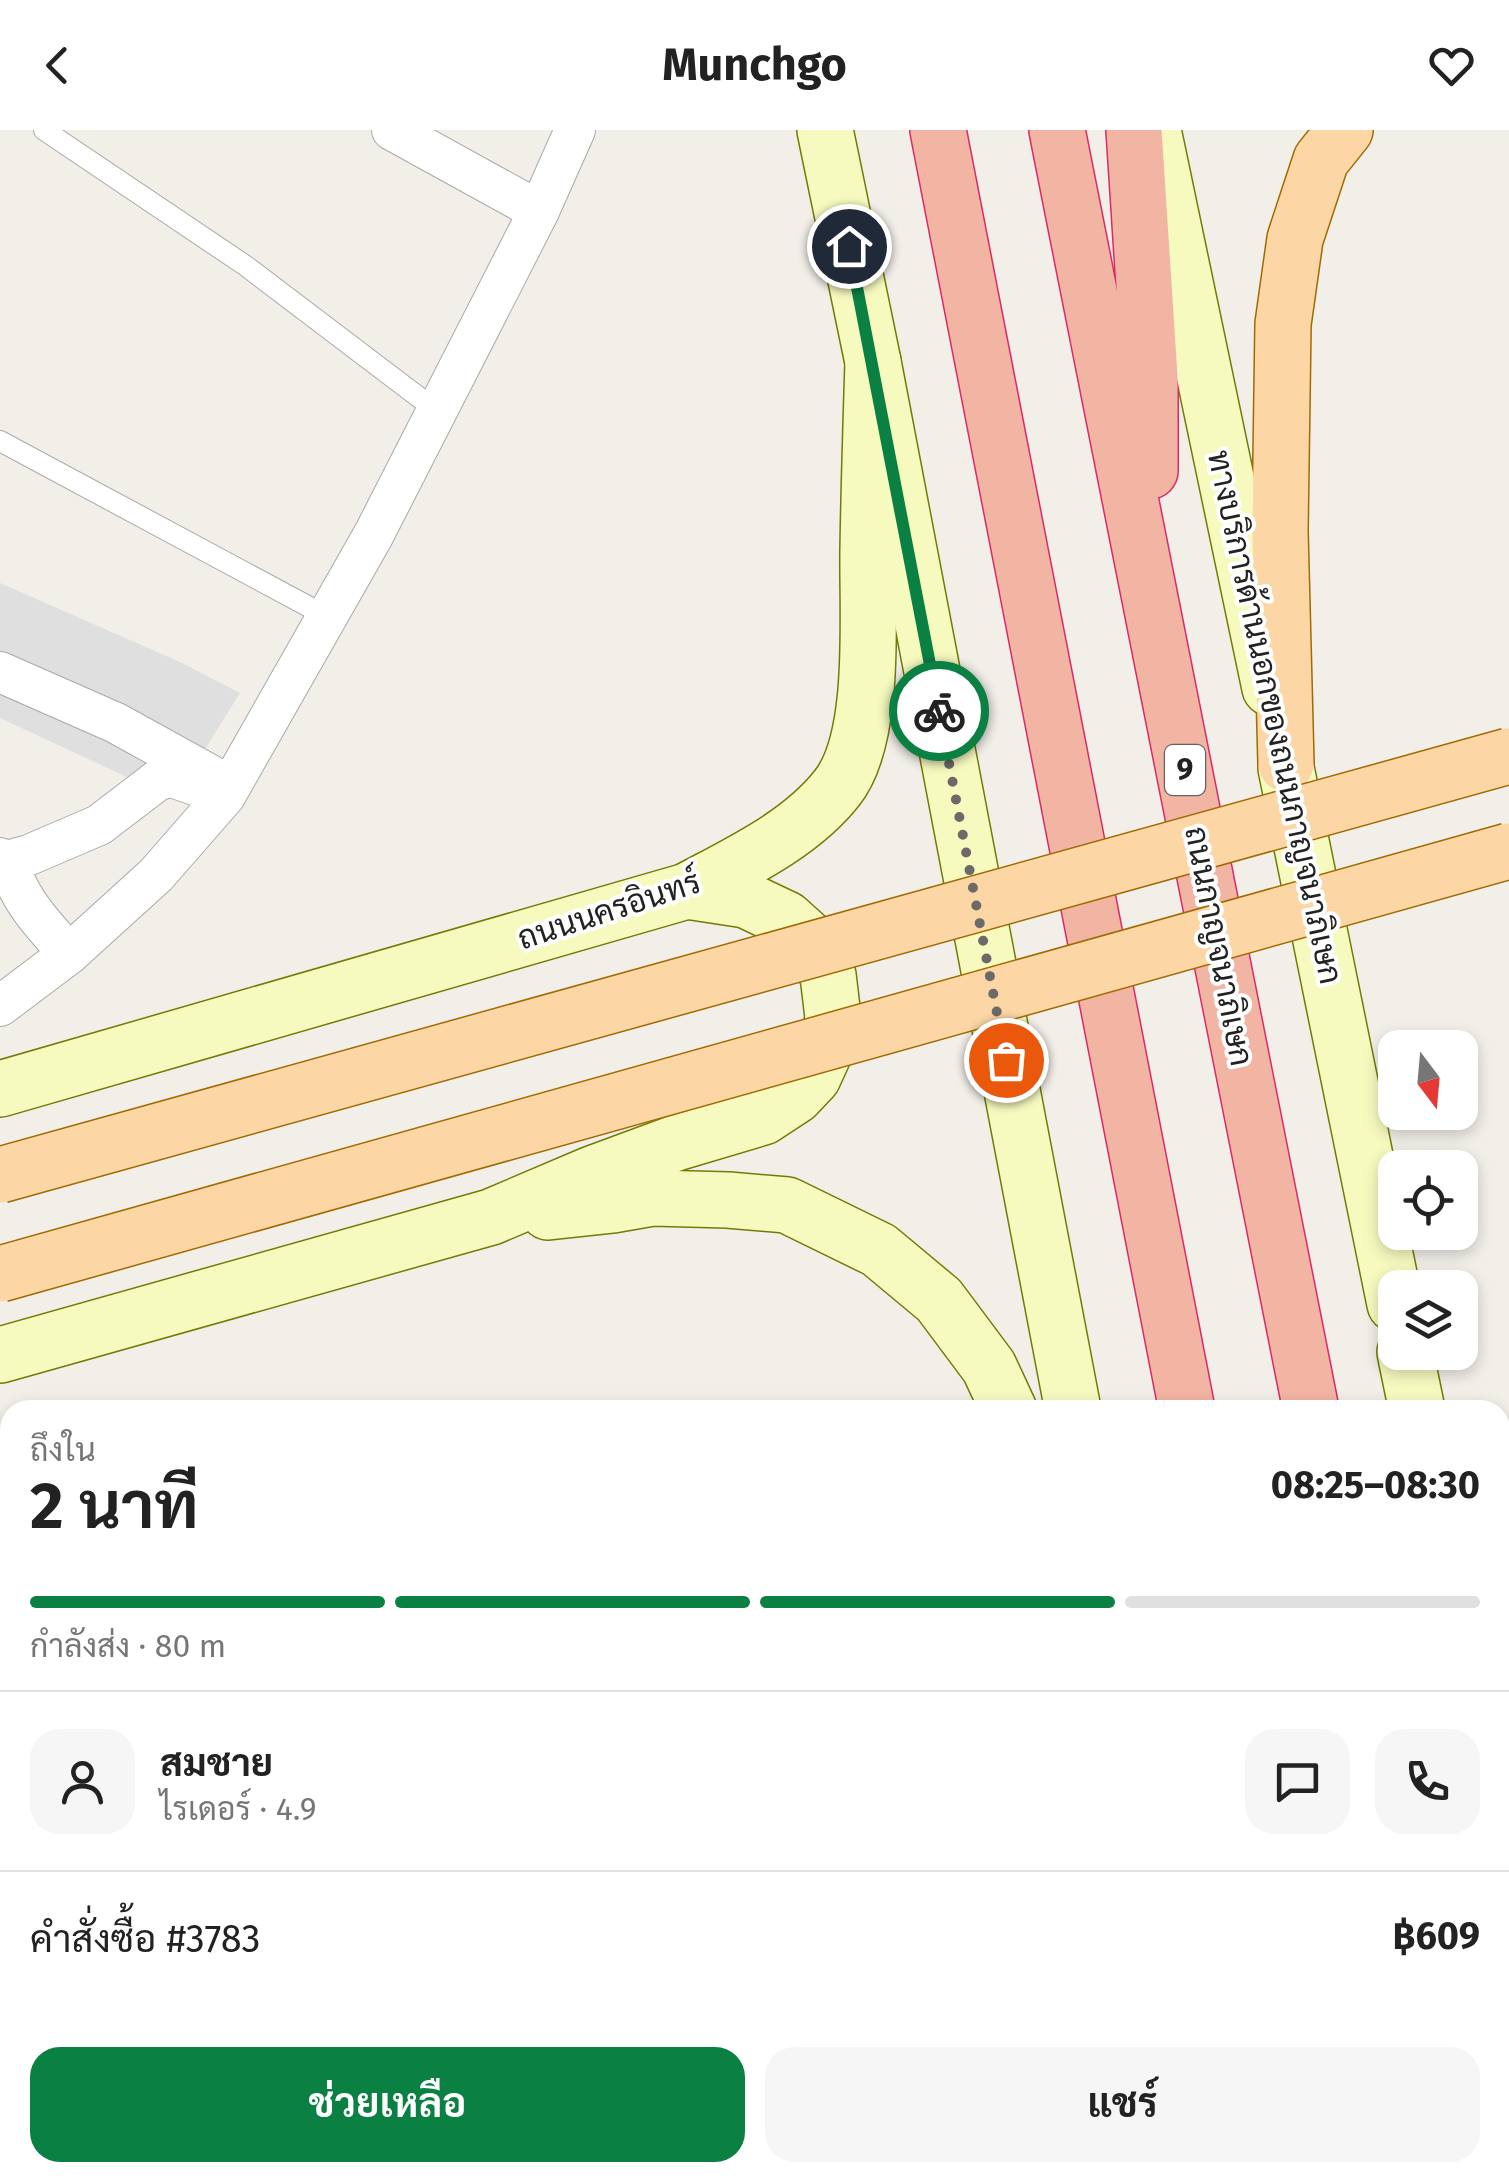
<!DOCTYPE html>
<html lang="th">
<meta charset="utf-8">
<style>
body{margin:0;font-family:"Fira Sans",Sarabun,sans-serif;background:#f6f6f6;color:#222;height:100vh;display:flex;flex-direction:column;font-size:38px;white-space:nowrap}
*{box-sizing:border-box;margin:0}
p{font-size:32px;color:#767676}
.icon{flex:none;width:55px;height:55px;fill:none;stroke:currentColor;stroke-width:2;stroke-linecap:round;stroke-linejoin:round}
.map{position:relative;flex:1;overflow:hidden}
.sheet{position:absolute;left:0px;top:1270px;width:1510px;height:782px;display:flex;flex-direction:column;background:#fff;border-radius:30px 30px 0 0;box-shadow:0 5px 15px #0003}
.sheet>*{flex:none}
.needle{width:65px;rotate:164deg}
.tools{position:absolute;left:1378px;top:900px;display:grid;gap:20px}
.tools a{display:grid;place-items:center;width:100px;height:100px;border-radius:20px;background:#fff;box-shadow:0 5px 15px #0003;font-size:50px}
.pin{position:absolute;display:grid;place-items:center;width:85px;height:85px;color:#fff;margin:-42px;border:5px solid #fff;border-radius:50%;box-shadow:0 2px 10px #0007}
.courier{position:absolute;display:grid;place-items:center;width:100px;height:100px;margin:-50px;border:8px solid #0b8043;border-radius:50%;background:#fff;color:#222;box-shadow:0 2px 12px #0007}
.headline em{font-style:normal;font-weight:700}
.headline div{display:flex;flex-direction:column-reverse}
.headline{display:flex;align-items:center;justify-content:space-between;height:170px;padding:0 30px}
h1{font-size:65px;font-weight:700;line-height:75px}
.bar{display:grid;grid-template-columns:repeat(4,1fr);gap:15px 10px;align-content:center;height:120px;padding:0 30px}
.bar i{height:12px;border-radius:8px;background:#e0e0e0}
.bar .active{background:#0b8043}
.bar p{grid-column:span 4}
.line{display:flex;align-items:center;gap:25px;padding:0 30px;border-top:2px solid #e0e0e0}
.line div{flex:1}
.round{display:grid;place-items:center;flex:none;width:105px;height:105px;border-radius:30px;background:#f6f6f6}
.cta{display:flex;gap:20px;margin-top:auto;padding:20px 30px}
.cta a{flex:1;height:115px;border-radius:30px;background:#0b8043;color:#fff;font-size:40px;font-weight:700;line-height:115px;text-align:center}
.cta a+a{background:#f6f6f6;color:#222}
header{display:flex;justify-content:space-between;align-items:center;height:130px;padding:0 30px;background:#fff;font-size:45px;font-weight:700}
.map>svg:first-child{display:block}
.residential{fill:#e0dfdf}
.building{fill:#c7bfb8}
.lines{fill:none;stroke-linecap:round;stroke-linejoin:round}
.service-casing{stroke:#a9a9a9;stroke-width:22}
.minor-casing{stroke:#a9a9a9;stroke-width:42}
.secondary-casing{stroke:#707d05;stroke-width:58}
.primary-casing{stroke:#a06b00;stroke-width:58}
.trunk-casing{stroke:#dc2a67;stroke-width:58}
.service{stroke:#fff;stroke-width:20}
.minor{stroke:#fff;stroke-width:40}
.secondary{stroke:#f7fabf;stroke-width:55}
.primary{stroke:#fcd6a4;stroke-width:55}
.trunk{stroke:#f2b4a3;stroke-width:55}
.primary-bridge-casing{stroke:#a06b00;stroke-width:58;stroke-linecap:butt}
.primary-bridge{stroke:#fcd6a4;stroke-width:55}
.done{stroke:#6b6a68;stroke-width:10;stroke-dasharray:0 18}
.route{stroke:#0b8043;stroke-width:12}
.labels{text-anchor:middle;stroke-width:8;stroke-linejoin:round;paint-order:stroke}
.shield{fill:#fff;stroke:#646464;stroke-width:2.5}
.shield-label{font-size:30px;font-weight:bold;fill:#222}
.street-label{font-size:32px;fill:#222;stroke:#fff}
</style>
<header><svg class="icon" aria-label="back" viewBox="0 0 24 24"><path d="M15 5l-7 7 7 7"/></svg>Munchgo<svg class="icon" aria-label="heart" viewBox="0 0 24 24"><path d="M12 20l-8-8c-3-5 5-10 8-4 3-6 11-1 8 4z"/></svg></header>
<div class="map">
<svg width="1509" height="2051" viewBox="0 0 1509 2051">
<rect width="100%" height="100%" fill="#f2efe9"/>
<g class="residential">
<path d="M0,453L180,532L240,563L174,669L0,588Z"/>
<path d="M0,1917L10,1922V2042H256L275,2051H0Z"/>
</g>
<g class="building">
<path d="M5,1926L10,1928V2007L0,2002V1937Z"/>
<path d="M153,2042H222L218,2051H149Z"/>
</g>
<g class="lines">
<g class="service-casing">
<g id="service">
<path d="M44,0L246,136L437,281"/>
<path d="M0,311L328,487"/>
</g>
</g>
<g class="minor-casing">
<g id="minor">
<path d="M392,0L539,81"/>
<path d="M0,542L116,593L230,656"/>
<path d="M0,728C12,735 13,749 20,761C32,784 52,804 69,824"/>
<path d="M7,731L29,725L99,695L158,650L172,647L212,661"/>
<path d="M0,876L69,824L156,745L225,666L374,404L539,81L575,0"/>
<path d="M0,1555L10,1532"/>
<path d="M0,1716L10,1722"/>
<path d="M0,2027L10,2032"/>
<path d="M32,2042L50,2051"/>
<path d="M631,2042L645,2051"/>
<path d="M1119,2042L1126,2051"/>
</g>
</g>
<g class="secondary-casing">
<g id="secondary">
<path d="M825,0L873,232L1073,1280"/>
<path d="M1153,0L1270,558"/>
<path d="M1286,638L1395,1174"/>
<path d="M0,959L687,761C739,733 800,705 837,658C877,608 867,485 868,421C869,358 871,295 873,232"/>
<path d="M548,1082L613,1075L653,1068L728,1070L787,1075L879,1120L939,1170L989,1237L1009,1280"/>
<path d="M1405,1222L1417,1280"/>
<path d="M0,1225L491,1087L592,1044L676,1013L763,987L795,966L813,947L829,912L833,887L828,845L806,807L786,789L746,770L687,761"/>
<path d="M1500,1692L1509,1737"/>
<path d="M1220,2042L1221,2051"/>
</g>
</g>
<g class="primary-casing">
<path id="primary" d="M1286,634L1280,401L1283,194L1295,109L1321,30L1345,0"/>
</g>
<g class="trunk-casing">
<g id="trunk">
<path d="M938,0L1187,1280"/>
<path d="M1057,0L1311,1280"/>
<path d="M1134,0L1150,247V341"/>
<path d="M1337,2042L1338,2051"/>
<path d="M1460,2042L1462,2051"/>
</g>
</g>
<use href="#service" class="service"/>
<use href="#minor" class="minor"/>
<use href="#secondary" class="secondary"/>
<use href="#primary" class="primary"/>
<use href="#trunk" class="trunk"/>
<g class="primary-bridge-casing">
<g id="primary-bridge">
<path d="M0,1045L1509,626"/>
<path d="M0,1144L1509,721"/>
</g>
</g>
<use href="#primary-bridge" class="primary-bridge"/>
</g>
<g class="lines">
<path class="done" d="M939,581L1006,930"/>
<path class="route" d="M849,116L939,581"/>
</g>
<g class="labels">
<rect class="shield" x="1165" y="615" width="40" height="50" rx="8"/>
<g class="shield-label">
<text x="1185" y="650">9</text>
</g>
<g class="street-label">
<text transform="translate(1275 587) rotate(78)" y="11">ทางบริการด้านนอกของถนนกาญจนาภิเษก</text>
<text transform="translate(609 780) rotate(-18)" y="11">ถนนนครอินทร์</text>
<text transform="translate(1219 816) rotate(79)" y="11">ถนนกาญจนาภิเษก</text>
</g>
</g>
</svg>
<div class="tools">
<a><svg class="needle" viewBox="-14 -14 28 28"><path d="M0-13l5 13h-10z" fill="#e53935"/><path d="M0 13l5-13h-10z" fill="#767676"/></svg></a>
<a><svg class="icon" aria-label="locate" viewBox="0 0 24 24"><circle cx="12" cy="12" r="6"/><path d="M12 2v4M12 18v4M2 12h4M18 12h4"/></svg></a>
<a><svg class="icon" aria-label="layers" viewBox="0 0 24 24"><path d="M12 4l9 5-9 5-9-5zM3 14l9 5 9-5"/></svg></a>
</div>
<div class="pin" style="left:1006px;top:930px;background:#ea580c"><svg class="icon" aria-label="bag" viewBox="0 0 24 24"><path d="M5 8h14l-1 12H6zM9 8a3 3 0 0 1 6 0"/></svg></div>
<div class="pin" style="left:849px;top:116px;background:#1f2937"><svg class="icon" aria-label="home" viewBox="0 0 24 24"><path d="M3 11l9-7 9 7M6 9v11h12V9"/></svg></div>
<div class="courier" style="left:939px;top:581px"><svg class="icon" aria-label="bike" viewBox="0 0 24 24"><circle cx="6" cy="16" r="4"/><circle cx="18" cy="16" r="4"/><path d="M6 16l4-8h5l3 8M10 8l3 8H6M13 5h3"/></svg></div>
<section class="sheet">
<div class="headline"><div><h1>2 นาที</h1><p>ถึงใน</p></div><em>08:25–08:30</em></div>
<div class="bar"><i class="active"></i><i class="active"></i><i class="active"></i><i></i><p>กำลังส่ง · 80 m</p></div>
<div class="line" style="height:180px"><a class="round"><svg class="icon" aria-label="person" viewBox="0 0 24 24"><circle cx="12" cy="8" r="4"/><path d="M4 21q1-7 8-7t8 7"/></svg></a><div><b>สมชาย</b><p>ไรเดอร์ · 4.9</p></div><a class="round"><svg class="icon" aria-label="chat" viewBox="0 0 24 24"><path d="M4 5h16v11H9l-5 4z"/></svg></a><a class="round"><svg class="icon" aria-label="phone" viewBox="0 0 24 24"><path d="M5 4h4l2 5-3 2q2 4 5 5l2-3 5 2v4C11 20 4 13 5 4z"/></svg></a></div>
<div class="line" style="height:130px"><div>คำสั่งซื้อ #3783</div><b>฿609</b></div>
<div class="cta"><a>ช่วยเหลือ</a><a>แชร์</a></div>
</section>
</div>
